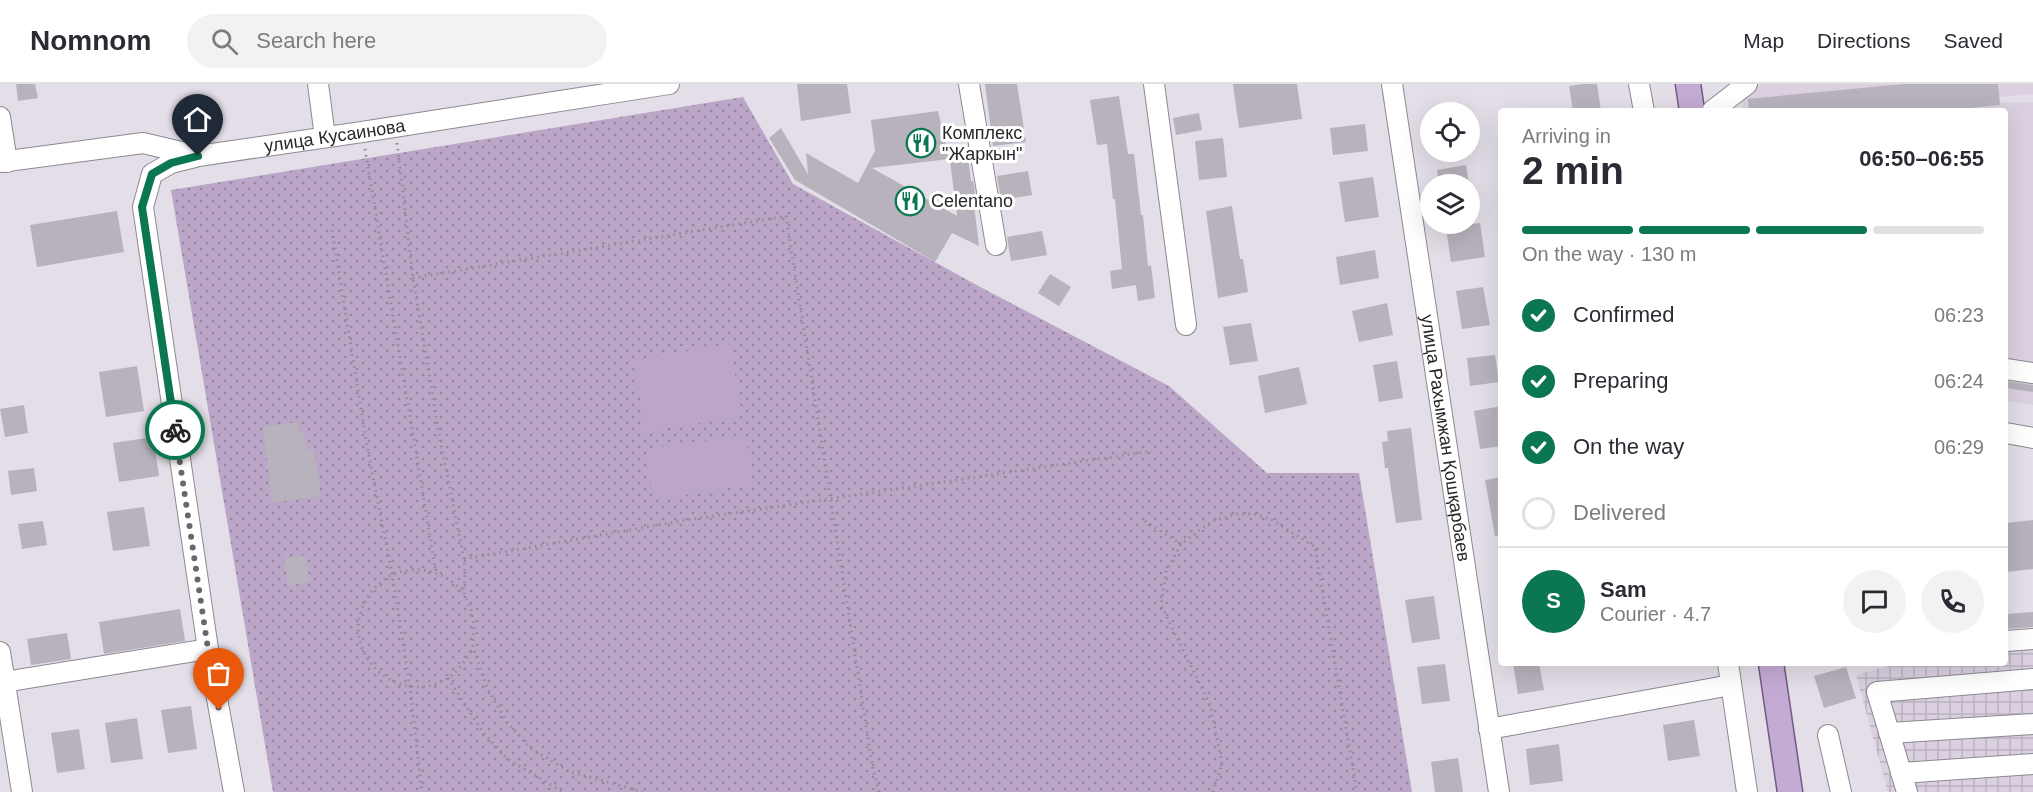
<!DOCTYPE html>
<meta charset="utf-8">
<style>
body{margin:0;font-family:Helvetica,sans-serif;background:#f2f2f3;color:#2b2b33;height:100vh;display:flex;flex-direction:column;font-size:22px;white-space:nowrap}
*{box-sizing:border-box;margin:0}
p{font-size:20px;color:#7c7c81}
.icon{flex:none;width:33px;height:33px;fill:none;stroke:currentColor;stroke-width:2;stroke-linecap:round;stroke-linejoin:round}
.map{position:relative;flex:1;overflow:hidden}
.drawer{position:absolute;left:1498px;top:24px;width:510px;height:558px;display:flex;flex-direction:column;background:#fff;border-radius:6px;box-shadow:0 6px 24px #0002}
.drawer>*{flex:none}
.tools{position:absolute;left:1420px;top:18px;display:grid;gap:12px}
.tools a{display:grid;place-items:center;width:60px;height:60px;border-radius:50%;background:#fff;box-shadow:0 6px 24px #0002;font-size:30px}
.pin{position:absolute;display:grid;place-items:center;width:51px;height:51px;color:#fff;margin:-62px -26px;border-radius:50% 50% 50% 0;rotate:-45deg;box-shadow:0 0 6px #0007}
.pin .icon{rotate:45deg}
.courier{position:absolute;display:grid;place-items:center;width:60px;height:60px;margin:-30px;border:4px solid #0a7751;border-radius:50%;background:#fff;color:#222;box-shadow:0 2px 8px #0007}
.head em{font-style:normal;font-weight:800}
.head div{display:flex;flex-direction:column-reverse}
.head{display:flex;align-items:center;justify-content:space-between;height:102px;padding:0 24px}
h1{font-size:39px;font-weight:800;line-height:45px}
.bar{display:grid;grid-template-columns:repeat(4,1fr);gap:9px 6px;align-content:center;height:72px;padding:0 24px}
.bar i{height:8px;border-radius:4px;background:#e1e1e2}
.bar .current{background:#0a7751}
.bar p{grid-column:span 4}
.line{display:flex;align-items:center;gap:15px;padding:0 24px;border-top:2px solid #e1e1e2}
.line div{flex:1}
.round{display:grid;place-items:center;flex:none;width:63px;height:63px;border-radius:32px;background:#f2f2f3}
ol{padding:0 24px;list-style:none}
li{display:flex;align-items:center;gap:18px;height:66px}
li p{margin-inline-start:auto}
li .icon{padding:6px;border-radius:50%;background:#0a7751;color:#fff;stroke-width:4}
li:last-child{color:#7c7c81}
li i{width:33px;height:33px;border:3px solid #e1e1e2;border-radius:50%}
header{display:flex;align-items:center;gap:36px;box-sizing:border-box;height:84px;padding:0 30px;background:#fff;border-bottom:2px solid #e1e1e2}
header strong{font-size:28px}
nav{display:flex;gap:33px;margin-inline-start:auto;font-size:21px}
.search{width:420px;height:54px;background:#f2f2f3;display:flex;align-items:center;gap:15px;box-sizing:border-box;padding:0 21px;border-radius:33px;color:#7c7c81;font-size:22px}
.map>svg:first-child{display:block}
.built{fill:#dad0e0}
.industrial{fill:url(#industrial-grid)}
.park{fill:url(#park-dots)}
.pitch{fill:#bba6c8}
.building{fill:#b7b2bb}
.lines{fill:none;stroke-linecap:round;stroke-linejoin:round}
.minor-casing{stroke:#8d8891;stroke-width:22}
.major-casing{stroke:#745885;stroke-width:27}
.path{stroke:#918d93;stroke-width:3;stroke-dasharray:1.5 4.5;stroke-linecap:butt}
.minor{stroke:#fff;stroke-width:20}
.major{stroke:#c4abd3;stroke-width:24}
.done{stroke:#6a676c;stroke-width:6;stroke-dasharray:0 10.8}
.route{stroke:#0a7751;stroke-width:8}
.labels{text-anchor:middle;stroke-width:6;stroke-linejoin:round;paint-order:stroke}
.poi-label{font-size:18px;fill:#29272a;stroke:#fff;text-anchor:start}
.street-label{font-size:18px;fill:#29272a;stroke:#fff}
</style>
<header>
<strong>Nomnom</strong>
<div class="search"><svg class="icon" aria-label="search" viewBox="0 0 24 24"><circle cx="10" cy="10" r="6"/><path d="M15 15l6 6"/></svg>Search here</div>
<nav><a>Map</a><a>Directions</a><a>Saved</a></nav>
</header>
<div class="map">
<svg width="2033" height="708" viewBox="0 0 2033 708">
<defs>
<pattern id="industrial-grid" width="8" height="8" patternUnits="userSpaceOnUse" patternTransform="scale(1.5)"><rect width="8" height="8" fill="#dad0e0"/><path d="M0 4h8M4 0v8" fill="none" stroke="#bbb3c0"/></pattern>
<pattern id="park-dots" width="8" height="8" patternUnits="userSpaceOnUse" patternTransform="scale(1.5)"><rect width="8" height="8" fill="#bba6c8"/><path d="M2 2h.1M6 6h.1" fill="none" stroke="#9887a3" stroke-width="1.8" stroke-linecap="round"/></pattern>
</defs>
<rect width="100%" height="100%" fill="#e3dee7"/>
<g class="built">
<path d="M1743,0H2033V10L1841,27H1743Z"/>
<path d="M2033,18V321L2006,317V27H1946L1947,19Z"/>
</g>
<path class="industrial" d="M2033,553V708H1888L1856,591L1900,579H2006V558Z"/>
<path class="park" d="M743,13L793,100L982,204L1169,302L1267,389H1359L1412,708H273L171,106Z"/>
<g class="pitch">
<path d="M730,260L742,332L644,348L635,276Z"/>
<path d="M745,351L753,400L653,416L646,365Z"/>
</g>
<g class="building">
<path d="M16,0H35L38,14L18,17Z"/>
<path d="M797,0H847L851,29L801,37Z"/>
<path d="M985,0H1017L1026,58L993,62Z"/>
<path d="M1233,0H1297L1302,35L1239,44Z"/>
<path d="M1584,0H1597L1601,27H1573L1569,2Z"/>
<path d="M1904,0H1998L2000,21L1941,27H1749L1748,15Z"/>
<path d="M1119,12L1128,70H1134L1141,131H1143L1148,182L1151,181L1155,214L1138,217L1136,201L1112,205L1110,187L1122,185L1115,115H1113L1107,60L1097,61L1090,16Z"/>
<path d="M938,27L949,75L872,84L957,132L949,68L967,65L971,97H973L977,121H974L979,162L952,149L935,178L795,96L769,54L781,44L808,90L806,69L858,99L875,67L871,36Z"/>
<path d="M1199,29L1202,46L1176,51L1173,34Z"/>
<path d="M1365,40L1368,67L1333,71L1330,44Z"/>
<path d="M1223,54L1227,93L1199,96L1195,57Z"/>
<path d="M1466,81L1469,100H1439L1437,86Z"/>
<path d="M1028,87L1032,111L1001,116L997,92Z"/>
<path d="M1373,93L1379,133L1345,138L1339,98Z"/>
<path d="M1232,122L1240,175H1243L1248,208L1218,214L1206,127Z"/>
<path d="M117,127L124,168L37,183L30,141Z"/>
<path d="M1480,139L1485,173L1451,178L1446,144Z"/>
<path d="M1042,147L1047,171L1011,177L1007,153Z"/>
<path d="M1375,166L1379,194L1340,201L1336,173Z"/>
<path d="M1050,190L1071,203L1059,222L1038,209Z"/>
<path d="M1483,203L1490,241L1462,245L1456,207Z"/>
<path d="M1387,219L1393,251L1359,258L1352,227Z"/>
<path d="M1251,239L1258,277L1230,281L1223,243Z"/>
<path d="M1495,271L1499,298L1470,302L1467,274Z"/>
<path d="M1397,277L1403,314L1379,318L1373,281Z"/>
<path d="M137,282L144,327L106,333L99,288Z"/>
<path d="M1299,283L1307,320L1265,329L1258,292Z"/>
<path d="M2006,297L2033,301V308L2006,304Z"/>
<path d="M24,321L28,349L5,353L0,325Z"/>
<path d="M1502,322V362L1480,365L1474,327Z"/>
<path d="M298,338L299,349L304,348L307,366L314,365L321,412L272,419L263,343Z"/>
<path d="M1411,344L1422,436L1396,439L1388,384H1385L1382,358L1388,357L1387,347Z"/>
<path d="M153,353L159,392L119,398L113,359Z"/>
<path d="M34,384L37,407L11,411L8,387Z"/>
<path d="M1502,393V451L1495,452L1485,396Z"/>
<path d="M144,423L150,462L113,467L107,428Z"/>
<path d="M2033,436V485L2006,488V439Z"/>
<path d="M43,437L47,461L22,465L18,440Z"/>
<path d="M305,471L310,498L288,502L284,475Z"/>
<path d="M1434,512L1440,555L1412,559L1405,516Z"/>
<path d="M180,525L185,557L104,570L99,538Z"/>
<path d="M2033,528V543L2006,545V530Z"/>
<path d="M67,549L71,575L31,581L27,555Z"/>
<path d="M1513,579H1539L1544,606L1518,610Z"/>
<path d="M1445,580L1450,617L1422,620L1417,583Z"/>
<path d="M1846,583L1856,614L1824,624L1814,592Z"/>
<path d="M191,622L197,665L168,669L161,626Z"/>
<path d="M137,634L143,675L111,679L105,639Z"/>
<path d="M1694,636L1700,672L1668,677L1663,641Z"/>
<path d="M79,645L85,685L57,689L51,649Z"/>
<path d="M1559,660L1563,697L1530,701L1526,665Z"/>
<path d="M1458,674L1463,708H1435L1431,678Z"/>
</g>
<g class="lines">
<g class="minor-casing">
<g id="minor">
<path d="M318,0L325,53"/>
<path d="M969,0L996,161"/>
<path d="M1154,0L1186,241"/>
<path id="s1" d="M1392,0L1499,708"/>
<path d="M1639,0L1644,27"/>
<path d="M1712,27L1747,0"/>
<path d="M0,33L7,78"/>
<path d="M195,73L171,79L152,90L143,123L208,565L234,708"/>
<path id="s2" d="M0,78L143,59L198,72L362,48L669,0"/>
<path d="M2006,285L2033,289"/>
<path d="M2006,349L2033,354"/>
<path d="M2006,557L2033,555"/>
<path d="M0,568L22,708"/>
<path d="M1728,579L1747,708"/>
<path d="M0,602L4,598L208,565"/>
<path d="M1489,645L1731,601"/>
<path d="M1889,649L2033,640"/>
<path d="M1828,651L1841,708"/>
<path d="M1901,689L2033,680"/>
<path d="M1907,708L1877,608L2033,595"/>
</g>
</g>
<g class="major-casing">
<g id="major">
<path d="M1688,0L1692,27"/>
<path d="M1771,579L1790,708"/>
</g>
</g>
<g class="path">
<path d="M397,59L413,194L440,355L464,475L465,493L463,507L471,525L474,541L473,563L487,604L507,638L529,663L568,687L643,708"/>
<path d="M365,65L436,488"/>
<path d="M332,146L368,367L392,490L410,603L422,708"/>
<path d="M413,194L786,132L873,685L879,708"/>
<path d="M1145,437L1181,460"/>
<path d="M464,475L680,437L1152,367"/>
<path d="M462,506C394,443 319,541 382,590C393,599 406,603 420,603C445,602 463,585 472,564"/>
<path d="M448,594L484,650L509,676L563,708"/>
<path d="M1213,708L1222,679L1210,621L1161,521L1166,488L1181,460L1211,438L1236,430H1256L1274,437L1315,463L1357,708"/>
</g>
<use href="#minor" class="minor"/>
<use href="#major" class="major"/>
</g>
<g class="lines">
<path class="done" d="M175,346L208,565L219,626"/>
<path class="route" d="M175,346L142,123L152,90L171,79L198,72"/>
</g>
<defs>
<g id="restaurant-ring" transform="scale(1.5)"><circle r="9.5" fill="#fff" stroke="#0a7751" stroke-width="1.5"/><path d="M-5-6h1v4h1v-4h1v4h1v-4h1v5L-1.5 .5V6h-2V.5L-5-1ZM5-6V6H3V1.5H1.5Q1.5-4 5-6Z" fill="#0a7751"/></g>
</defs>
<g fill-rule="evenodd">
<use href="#restaurant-ring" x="921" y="59"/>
<use href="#restaurant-ring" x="910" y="117"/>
</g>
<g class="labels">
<g class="poi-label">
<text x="942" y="55">Комплекс<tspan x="942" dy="21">"Жаркын"</tspan></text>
<text x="931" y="123">Celentano</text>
</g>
<g class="street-label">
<text dy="6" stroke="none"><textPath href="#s2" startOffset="339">улица Кусаинова</textPath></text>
<text dy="6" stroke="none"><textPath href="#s1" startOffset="358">улица Рахымжан Қошқарбаев</textPath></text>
</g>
</g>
</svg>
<div class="tools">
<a><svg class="icon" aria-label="locate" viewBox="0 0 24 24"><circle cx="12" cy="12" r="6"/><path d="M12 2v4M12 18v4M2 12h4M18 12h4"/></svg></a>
<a><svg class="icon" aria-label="layers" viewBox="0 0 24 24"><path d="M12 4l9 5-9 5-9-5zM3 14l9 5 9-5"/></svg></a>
</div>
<div class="pin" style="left:219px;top:626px;background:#ea580c"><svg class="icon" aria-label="bag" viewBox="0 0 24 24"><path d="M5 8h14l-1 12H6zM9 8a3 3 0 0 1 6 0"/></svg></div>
<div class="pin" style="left:198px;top:72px;background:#1f2937"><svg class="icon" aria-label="home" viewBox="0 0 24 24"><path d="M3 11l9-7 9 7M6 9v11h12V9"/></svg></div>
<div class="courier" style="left:175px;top:346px"><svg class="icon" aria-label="bike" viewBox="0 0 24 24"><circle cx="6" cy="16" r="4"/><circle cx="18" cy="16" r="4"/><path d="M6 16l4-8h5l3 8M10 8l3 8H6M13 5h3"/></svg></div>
<section class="drawer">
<div class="head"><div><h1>2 min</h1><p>Arriving in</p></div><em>06:50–06:55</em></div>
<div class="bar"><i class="current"></i><i class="current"></i><i class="current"></i><i></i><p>On the way · 130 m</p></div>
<ol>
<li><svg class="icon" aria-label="check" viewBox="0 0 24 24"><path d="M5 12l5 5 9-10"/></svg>Confirmed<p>06:23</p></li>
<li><svg class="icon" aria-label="check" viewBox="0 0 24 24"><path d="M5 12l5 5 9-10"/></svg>Preparing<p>06:24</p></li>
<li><svg class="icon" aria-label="check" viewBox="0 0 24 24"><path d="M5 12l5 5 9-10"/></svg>On the way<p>06:29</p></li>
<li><i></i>Delivered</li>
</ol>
<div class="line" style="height:108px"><b class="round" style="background:#0a7751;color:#fff">S</b><div><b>Sam</b><p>Courier · 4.7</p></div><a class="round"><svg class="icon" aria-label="chat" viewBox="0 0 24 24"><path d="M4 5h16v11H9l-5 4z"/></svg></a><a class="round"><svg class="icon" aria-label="phone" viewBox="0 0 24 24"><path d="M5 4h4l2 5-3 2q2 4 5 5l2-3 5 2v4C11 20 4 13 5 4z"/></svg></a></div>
</section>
</div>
